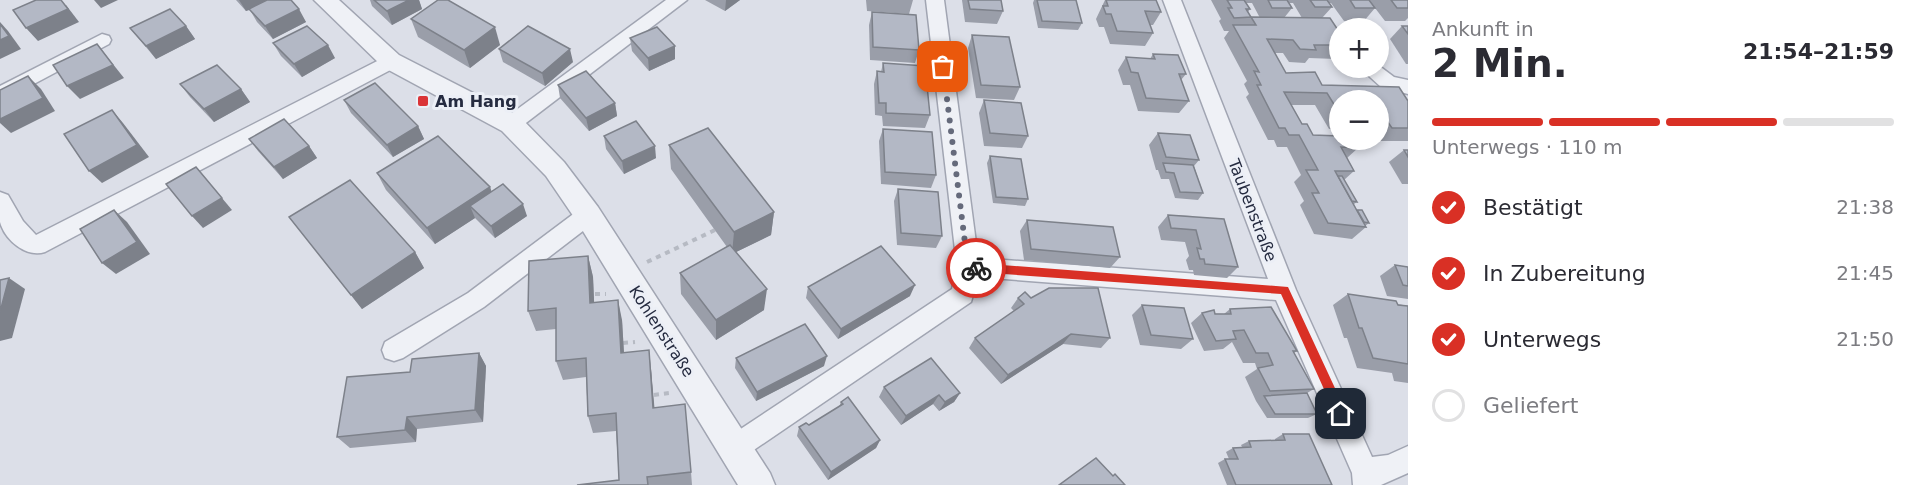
<!DOCTYPE html>
<html lang="de">
<meta charset="utf-8">
<style>
body{margin:0;font-family:"DejaVu Sans",sans-serif;background:#f2f2f3;color:#2b2b33;height:100vh;display:flex;flex-direction:column;font-size:22px;white-space:nowrap}
*{box-sizing:border-box;margin:0}
p{font-size:20px;color:#7c7c81}
.icon{flex:none;width:33px;height:33px;fill:none;stroke:currentColor;stroke-width:2;stroke-linecap:round;stroke-linejoin:round}
.map{position:relative;flex:1;overflow:hidden}
.drawer{display:flex;flex-direction:column;background:#fff;width:510px}
.drawer>*{flex:none}
.tools{position:absolute;left:1329px;top:18px;display:grid;gap:12px}
.tools a{display:grid;place-items:center;width:60px;height:60px;border-radius:50%;background:#fff;box-shadow:0 3px 9px #0003;font-size:30px}
.pin{position:absolute;display:grid;place-items:center;width:51px;height:51px;color:#fff;margin:-26px;border-radius:12px;box-shadow:0 3px 9px #0006}
.courier{position:absolute;display:grid;place-items:center;width:60px;height:60px;margin:-30px;border:4px solid #d93025;border-radius:50%;background:#fff;color:#222;box-shadow:0 2px 8px #0007}
.overview em{font-style:normal;font-weight:700}
.overview div{display:flex;flex-direction:column-reverse}
.overview{display:flex;align-items:center;justify-content:space-between;height:102px;padding:0 24px}
h1{font-size:39px;font-weight:700;line-height:45px}
.bar{display:grid;grid-template-columns:repeat(4,1fr);gap:9px 6px;align-content:center;height:72px;padding:0 24px}
.bar i{height:8px;border-radius:4px;background:#e1e1e2}
.bar .current{background:#d93025}
.bar p{grid-column:span 4}
ol{padding:0 24px;list-style:none}
li{display:flex;align-items:center;gap:18px;height:66px}
li p{margin-inline-start:auto}
li .icon{padding:6px;border-radius:50%;background:#d93025;color:#fff;stroke-width:4}
li:last-child{color:#7c7c81}
li i{width:33px;height:33px;border:3px solid #e1e1e2;border-radius:50%}
main{display:flex;flex:1;min-height:0}
.map>svg:first-child{display:block}
.lines{fill:none;stroke-linecap:round;stroke-linejoin:round}
.minor-casing{stroke:#a1a5b2;stroke-width:3}
.tertiary-casing{stroke:#a1a5b2;stroke-width:3}
.path{stroke:#b6bac3;stroke-width:4;stroke-dasharray:5 5;stroke-linecap:butt}
.minor{fill:#eff1f6;fill-rule:evenodd}
.tertiary{fill:#eff1f6;fill-rule:evenodd}
.wall{fill:#9a9ea9;fill-rule:evenodd}
.shaded-wall{fill:#7d818a}
.building{fill:#b3b8c5;stroke:#7d818a;stroke-width:1.5}
.route{fill:#d93025}
.done{stroke:#656a7b;stroke-width:6;stroke-dasharray:0 10.8}
.poi-dot{fill:#da3437;stroke:#eceff6;stroke-width:2}
.labels{text-anchor:middle;stroke-width:6;stroke-linejoin:round;paint-order:stroke}
.poi-label{font-size:16px;font-weight:bold;fill:#252b40;stroke:#eceff6;text-anchor:start}
.street-label{font-size:16px;fill:#252b40;stroke:#eceff6}
</style>
<main>
<div class="map">
<svg width="1408" height="485" viewBox="0 0 1408 485">
<rect width="100%" height="100%" fill="#dcdfe8"/>
<g class="lines">
<g class="minor-casing">
<g id="minor">
<path d="M666,0H687L518,129L511,131L504,129L501,124L504,119Z"/>
<path d="M926,0H944L978,258L1268,279L1163,0H1181L1296,290L1372,457L1388,455L1408,446V473L1381,485H1353L1352,473L1276,300L978,277L971,302L745,456L736,460L727,456L723,447L727,438L952,289L957,267Z"/>
<path d="M102,34L109,36L111,40L109,44L0,102V86Z"/>
<path d="M391,54L398,56L400,61L398,66L45,252C26,258 5,240 0,222C0,213 0,201 0,192L8,195L23,221L36,235Z"/>
<path d="M1378,65L1394,77L1408,80V94L1381,87L1360,68H1378Z"/>
<path d="M588,206L596,209L599,215L596,221L484,307L403,358L394,361L385,358L382,350L385,342L468,293L580,209Z"/>
</g>
</g>
<g class="tertiary-casing">
<path id="tertiary" d="M314,0H339L399,55L520,117L564,162L598,207L770,473L775,485H738L578,223L546,176L502,131L383,67Z"/>
</g>
<g class="path">
<path d="M647,262L715,230"/>
<path d="M595,294H606"/>
<path d="M623,343L635,342"/>
<path d="M654,395L669,393"/>
</g>
<use href="#minor" class="minor"/>
<use href="#tertiary" class="tertiary"/>
</g>
<g class="wall">
<path d="M236,0H291L306,22L273,39L257,22L250,10L246,11Z"/>
<path d="M370,0H419L422,9L392,25L372,6Z"/>
<path d="M705,0H740L725,11Z"/>
<path d="M866,0H913L909,14L867,11Z"/>
<path d="M962,0H1001L1003,11L997,24L965,22Z"/>
<path d="M1034,0H1076L1082,23L1078,30L1038,28L1033,3Z"/>
<path d="M1105,0H1156L1161,12L1153,25H1150L1153,33L1145,46L1110,44L1104,27H1099L1096,19Z"/>
<path d="M1211,0H1408V18L1405,21H1385L1375,8L1364,21H1344L1331,3H1328L1332,7L1322,18L1340,33V55L1336,59L1309,58L1305,63L1289,62L1283,53H1274L1286,73L1322,85L1408,101V141H1378V100H1340V130L1329,129L1315,105H1291L1302,124L1313,135L1358,148L1347,158L1354,171L1344,180L1357,202L1354,204L1357,210L1369,223L1365,226L1366,227L1352,239L1314,234L1300,205L1304,201L1294,182L1301,175L1287,147H1277L1274,140H1268L1246,97L1249,94L1244,84L1247,81L1224,38L1229,31H1224L1219,21L1221,19ZM1246,3H1252L1260,18L1251,17L1248,12L1250,9ZM1289,3H1293L1302,18H1284L1292,8Z"/>
<path d="M872,12L919,50L915,63L870,60L869,25Z"/>
<path d="M411,19L500,45L470,68L418,37Z"/>
<path d="M186,26L195,39L156,59L130,28Z"/>
<path d="M1402,26H1408V64H1406L1390,39Z"/>
<path d="M972,35L1020,87L1014,100L976,98L968,48Z"/>
<path d="M630,38L675,59L649,71L632,51Z"/>
<path d="M273,43L335,58L302,77L281,56Z"/>
<path d="M499,49L573,62L545,86L503,62Z"/>
<path d="M1153,54L1186,74L1181,80L1189,101L1179,113L1138,111L1130,85H1123L1118,70L1126,57L1150,59Z"/>
<path d="M883,63L930,115L925,128L883,126L882,116L875,115L874,84L877,71L881,72Z"/>
<path d="M180,84L241,89L250,102L214,122L190,97Z"/>
<path d="M558,85L615,103L617,116L589,131L560,98Z"/>
<path d="M344,100L418,126L424,139L393,157L351,113Z"/>
<path d="M984,100L1028,136L1022,148L984,146L979,113Z"/>
<path d="M883,129L936,175L931,188L881,184L879,141Z"/>
<path d="M1158,133L1199,160L1194,166L1203,193L1198,200L1175,198L1169,179H1161L1158,170H1156L1149,145Z"/>
<path d="M604,136L656,158L624,174L606,149Z"/>
<path d="M249,139L309,146L317,158L283,179L258,151Z"/>
<path d="M669,145L774,212L771,235L736,252L764,310L716,340L681,294L680,273L727,247L671,169Z"/>
<path d="M1404,150H1408V184H1402L1389,162Z"/>
<path d="M990,156L1028,199L1025,206L993,203L987,163Z"/>
<path d="M377,173L490,187L491,192L527,216L495,238L475,218L435,244L386,190Z"/>
<path d="M898,189L942,236L936,248L897,245L894,201Z"/>
<path d="M1168,215L1192,216L1238,267L1227,278L1194,275L1193,270H1189L1186,260L1189,256L1185,242L1161,240L1158,227Z"/>
<path d="M289,217L415,252L424,268L362,309Z"/>
<path d="M1027,220L1120,257L1110,268L1024,260L1020,231Z"/>
<path d="M588,256L593,277L594,302L622,320L624,353L651,369L654,408L691,472L692,485H577L619,480L616,431L593,433L588,416L586,377L563,380L556,361V329L536,331L528,311Z"/>
<path d="M1395,265L1408,267V299L1387,296L1380,276Z"/>
<path d="M808,287L910,296L838,339L806,298Z"/>
<path d="M1348,294L1408,306V383L1394,381L1392,373L1357,368L1347,338H1344L1333,305Z"/>
<path d="M1018,298H1031L1110,338L1101,348L1063,344L1001,384L969,348L975,338L1014,311L1011,308Z"/>
<path d="M1142,305L1193,339L1181,349L1140,345L1132,315Z"/>
<path d="M1230,309L1297,351L1294,353L1314,389L1307,393L1317,414L1308,418H1267L1256,401L1245,377L1257,369L1255,363H1243L1232,342L1223,349L1204,351L1191,323L1202,313L1224,314Z"/>
<path d="M479,353L486,366L483,422L417,429L416,442L350,448L337,437L410,372Z"/>
<path d="M736,358L824,366L756,401L735,368Z"/>
<path d="M884,387L960,393L954,402L939,411L933,404L901,425L879,397Z"/>
<path d="M841,402L880,440L876,448L828,480L797,436L799,427L809,425L839,407Z"/>
<path d="M1283,434L1332,485H1227L1218,463L1225,459H1229L1226,452L1233,448L1242,447L1241,445L1249,441L1275,440V439Z"/>
</g>
<g class="shaded-wall">
<path d="M94,0H118L101,8Z"/>
<path d="M239,0H270L246,11Z"/>
<path d="M409,0H419L422,9L392,25L387,11Z"/>
<path d="M726,0H740L725,11Z"/>
<path d="M66,5L79,22L38,41L26,28Z"/>
<path d="M299,9L306,22L273,39L265,26Z"/>
<path d="M0,22L8,31L21,49L0,59Z"/>
<path d="M186,26L195,39L156,59L146,46Z"/>
<path d="M495,27L500,45L470,68L464,50Z"/>
<path d="M97,44L124,78L80,99L67,86Z"/>
<path d="M328,45L335,58L302,77L294,64Z"/>
<path d="M675,46V59L649,71L648,58Z"/>
<path d="M570,49L573,62L545,86L542,73Z"/>
<path d="M28,76L41,89L55,111L11,133L0,123V119Z"/>
<path d="M241,89L250,102L214,122L204,109Z"/>
<path d="M615,103L617,116L589,131L586,118Z"/>
<path d="M112,110L123,123L149,157L102,183L89,171Z"/>
<path d="M418,126L424,139L393,157L387,145Z"/>
<path d="M309,146L317,158L283,179L274,167Z"/>
<path d="M655,146L656,158L624,174L622,161Z"/>
<path d="M196,167L232,210L203,228L192,216Z"/>
<path d="M490,187L496,204L470,206L475,218L435,244L427,228Z"/>
<path d="M523,204L527,216L495,238L491,226Z"/>
<path d="M114,210L127,222L150,254L116,274L102,263Z"/>
<path d="M774,212L771,235L732,254L734,232Z"/>
<path d="M415,252L424,268L362,309L351,295Z"/>
<path d="M588,256L593,277L595,323L590,303Z"/>
<path d="M9,278L25,289L12,338L0,341V312Z"/>
<path d="M915,285L910,296L838,339L841,329Z"/>
<path d="M767,289L764,310L716,340V320Z"/>
<path d="M618,300L622,320L625,372L621,353Z"/>
<path d="M1071,334L1063,344L1001,384L1008,375Z"/>
<path d="M649,350L651,369L656,425L653,408Z"/>
<path d="M479,353L486,366L483,422L475,410Z"/>
<path d="M827,356L824,366L756,401L757,392Z"/>
<path d="M960,393L954,402L939,411L945,402Z"/>
<path d="M939,395L933,404L901,425L906,416Z"/>
<path d="M407,417L417,429L416,442L405,430Z"/>
<path d="M880,440L876,448L828,480L831,472Z"/>
</g>
<g class="building">
<path d="M36,0H61L68,9L26,28L13,10Z"/>
<path d="M267,0H291L299,9L265,26L249,9Z"/>
<path d="M374,0H409L387,11Z"/>
<path d="M438,0H448L495,27L464,50L411,19Z"/>
<path d="M968,0H1001L1003,11L970,9Z"/>
<path d="M1037,0H1076L1082,23L1042,21Z"/>
<path d="M1106,0H1156L1161,12L1145,11L1153,33L1117,31L1111,14H1106L1103,6H1108Z"/>
<path d="M1227,0H1244L1250,9H1246L1251,17L1234,18L1228,8H1232Z"/>
<path d="M1268,0H1287L1292,8H1272Z"/>
<path d="M1310,0H1327L1332,7H1315Z"/>
<path d="M1350,0H1369L1375,8H1355Z"/>
<path d="M1391,0H1408V8H1397Z"/>
<path d="M170,9L186,26L146,46L130,28Z"/>
<path d="M872,12L916,15L919,50L873,47Z"/>
<path d="M1251,17L1330,18L1340,33V45H1314L1316,50L1300,49L1293,40L1267,39L1286,73L1315,72L1322,85L1399,87L1408,101V128H1392L1385,118L1378,117V100H1340V114L1327,93L1284,92L1302,124H1307L1313,135L1340,136V140H1353L1358,148L1341,147L1354,171H1335L1366,227L1328,223L1312,193H1319L1306,170H1318L1299,135H1289L1285,128H1279L1257,85H1261L1254,71L1259,72L1233,25H1256Z"/>
<path d="M0,24L9,36L0,40Z"/>
<path d="M307,26L328,45L294,64L273,43Z"/>
<path d="M528,26L570,49L542,73L499,49Z"/>
<path d="M1402,26H1408V34Z"/>
<path d="M657,27L675,46L648,58L630,38Z"/>
<path d="M972,35L1009,37L1020,87L981,85Z"/>
<path d="M97,44L113,65L67,86L53,65Z"/>
<path d="M1153,54L1178,55L1186,74H1179L1189,101L1146,98L1138,73L1131,72L1126,57L1155,59Z"/>
<path d="M883,63L925,66L930,115L886,113V103H879L877,71L884,72Z"/>
<path d="M217,65L241,89L204,109L180,84Z"/>
<path d="M586,71L615,103L586,118L558,85Z"/>
<path d="M28,76L43,98L0,119V90Z"/>
<path d="M375,83L418,126L387,145L344,100Z"/>
<path d="M984,100L1021,103L1028,136L990,133Z"/>
<path d="M112,110L137,145L89,171L64,134Z"/>
<path d="M284,119L309,146L274,167L249,139Z"/>
<path d="M636,121L655,146L622,161L604,136Z"/>
<path d="M708,128L774,212L734,232L669,145Z"/>
<path d="M883,129L932,132L936,175L885,172Z"/>
<path d="M1158,133L1190,135L1199,160L1166,157Z"/>
<path d="M438,136L490,187L427,228L377,173Z"/>
<path d="M1404,150H1408V157Z"/>
<path d="M990,156L1021,159L1028,199L996,197Z"/>
<path d="M1163,163L1193,165L1203,193L1180,192L1174,173L1166,172Z"/>
<path d="M196,167L222,198L192,216L166,184Z"/>
<path d="M1338,176H1342L1357,202L1352,201Z"/>
<path d="M350,180L415,252L351,295L289,217Z"/>
<path d="M503,184L523,204L491,226L470,206Z"/>
<path d="M898,189L938,192L942,236L901,233Z"/>
<path d="M114,210L137,242L102,263L80,229Z"/>
<path d="M1357,210H1362L1369,223L1364,222Z"/>
<path d="M1168,215L1224,219L1238,267L1205,264L1204,259H1200L1197,248L1201,249L1196,230L1171,228Z"/>
<path d="M1027,220L1113,227L1120,257L1031,249Z"/>
<path d="M730,245L767,289L716,320L680,273Z"/>
<path d="M881,246L915,285L841,329L808,287Z"/>
<path d="M588,256L590,303L618,300L621,353L649,350L653,408L685,404L691,472L647,477L648,485H577L619,480L616,413L588,416L586,358L556,361V308L528,311L529,261Z"/>
<path d="M1395,265L1408,267V286L1403,285Z"/>
<path d="M9,278L0,312V280Z"/>
<path d="M1049,288H1098L1110,338L1071,334L1008,375L975,338L1024,304L1018,298L1025,292L1031,298Z"/>
<path d="M1348,294L1396,301L1398,305L1408,306V364L1373,358L1362,328H1359Z"/>
<path d="M1142,305L1184,308L1193,339L1151,335Z"/>
<path d="M1271,307L1297,351H1293L1314,389L1270,391L1258,368L1273,365L1268,353H1256L1244,330L1233,331L1236,339L1216,341L1202,313L1214,310L1215,314H1231L1230,309Z"/>
<path d="M805,324L827,356L757,392L736,358Z"/>
<path d="M479,353L475,410L407,417L405,430L337,437L347,377L410,372L412,359Z"/>
<path d="M931,358L960,393L945,402L939,395L906,416L884,387Z"/>
<path d="M1307,393L1317,414H1275L1264,396Z"/>
<path d="M848,397L880,440L831,472L799,427L806,423L809,425L843,404L841,402Z"/>
<path d="M1283,434H1309L1332,485H1236L1225,459H1238L1233,448L1251,447L1249,441L1285,440Z"/>
<path d="M1096,458L1113,476L1115,474L1125,485H1059Z"/>
</g>
<path class="route" d="M976,263L1288,287L1347,414L1341,419L1337,418L1281,294L976,272L971,268Z"/>
<g class="lines">
<path class="done" d="M943,67L968,267L976,268"/>
</g>
<rect class="poi-dot" x="417" y="95" width="12" height="12" rx="3"/>
<g class="labels">
<g class="poi-label">
<text x="435" y="107">Am Hang</text>
</g>
<g class="street-label">
<text transform="translate(1253 210) rotate(69)" y="6">Taubenstraße</text>
<text transform="translate(662 331) rotate(57)" y="6">Kohlenstraße</text>
</g>
</g>
</svg>
<div class="tools">
<a>+</a>
<a>−</a>
</div>
<div class="pin" style="left:943px;top:67px;background:#ea580c"><svg class="icon" aria-label="bag" viewBox="0 0 24 24"><path d="M5 8h14l-1 12H6zM9 8a3 3 0 0 1 6 0"/></svg></div>
<div class="pin" style="left:1341px;top:414px;background:#1f2937"><svg class="icon" aria-label="home" viewBox="0 0 24 24"><path d="M3 11l9-7 9 7M6 9v11h12V9"/></svg></div>
<div class="courier" style="left:976px;top:268px"><svg class="icon" aria-label="bike" viewBox="0 0 24 24"><circle cx="6" cy="16" r="4"/><circle cx="18" cy="16" r="4"/><path d="M6 16l4-8h5l3 8M10 8l3 8H6M13 5h3"/></svg></div>
</div>
<section class="drawer">
<div class="overview"><div><h1>2 Min.</h1><p>Ankunft in</p></div><em>21:54–21:59</em></div>
<div class="bar"><i class="current"></i><i class="current"></i><i class="current"></i><i></i><p>Unterwegs · 110 m</p></div>
<ol>
<li><svg class="icon" aria-label="check" viewBox="0 0 24 24"><path d="M5 12l5 5 9-10"/></svg>Bestätigt<p>21:38</p></li>
<li><svg class="icon" aria-label="check" viewBox="0 0 24 24"><path d="M5 12l5 5 9-10"/></svg>In Zubereitung<p>21:45</p></li>
<li><svg class="icon" aria-label="check" viewBox="0 0 24 24"><path d="M5 12l5 5 9-10"/></svg>Unterwegs<p>21:50</p></li>
<li><i></i>Geliefert</li>
</ol>
</section>
</main>
